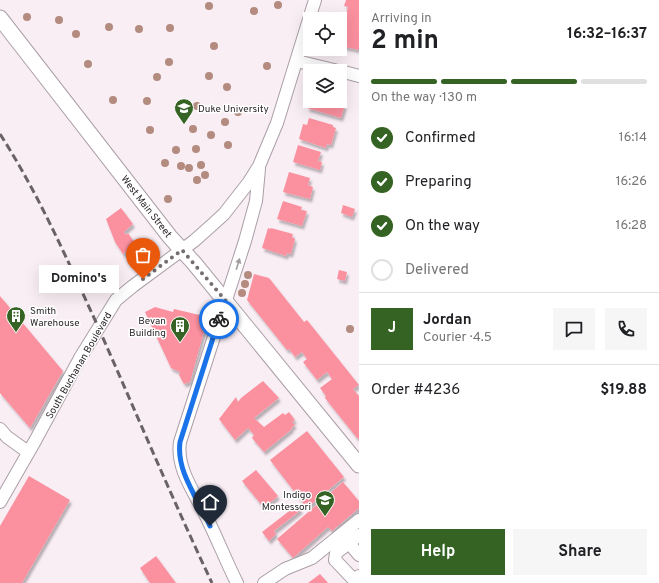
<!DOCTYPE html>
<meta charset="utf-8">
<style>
body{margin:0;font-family:Overpass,sans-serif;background:#f6f6f6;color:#202124;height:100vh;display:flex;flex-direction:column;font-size:15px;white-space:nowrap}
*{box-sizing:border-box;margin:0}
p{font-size:13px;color:#757577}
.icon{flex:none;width:22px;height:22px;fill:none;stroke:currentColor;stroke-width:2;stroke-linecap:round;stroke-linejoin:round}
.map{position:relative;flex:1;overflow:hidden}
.panel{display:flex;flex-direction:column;background:#fff;width:300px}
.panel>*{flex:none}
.buttons{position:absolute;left:303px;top:12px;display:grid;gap:8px}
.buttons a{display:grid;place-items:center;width:44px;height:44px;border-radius:0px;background:#fff;box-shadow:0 4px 16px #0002;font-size:20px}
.pin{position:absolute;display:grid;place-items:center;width:34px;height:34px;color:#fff;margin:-41px -17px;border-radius:50% 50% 50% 0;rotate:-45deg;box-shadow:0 0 4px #0007}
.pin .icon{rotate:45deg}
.courier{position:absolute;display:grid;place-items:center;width:40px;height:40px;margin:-20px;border:3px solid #1a73e8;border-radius:50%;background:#fff;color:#222;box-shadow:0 1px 5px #0007}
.bubble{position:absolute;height:28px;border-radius:0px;background:#fff;box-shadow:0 4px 16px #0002;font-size:13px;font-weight:700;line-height:28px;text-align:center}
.summary em{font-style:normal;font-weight:700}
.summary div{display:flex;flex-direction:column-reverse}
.summary{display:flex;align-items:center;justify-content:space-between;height:68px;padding:0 12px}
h1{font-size:26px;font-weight:700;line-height:30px}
.bar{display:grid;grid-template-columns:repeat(4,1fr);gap:6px 4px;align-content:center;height:48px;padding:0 12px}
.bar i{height:5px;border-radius:3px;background:#e0e0e0}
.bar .current{background:#346323}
.bar p{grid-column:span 4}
.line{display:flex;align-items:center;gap:10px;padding:0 12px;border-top:1px solid #e0e0e0}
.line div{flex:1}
.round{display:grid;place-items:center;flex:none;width:42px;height:42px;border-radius:0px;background:#f6f6f6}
ol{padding:0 12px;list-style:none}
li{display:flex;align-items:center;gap:12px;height:44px}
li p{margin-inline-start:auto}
li .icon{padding:4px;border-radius:50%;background:#346323;color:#fff;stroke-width:4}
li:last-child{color:#757577}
li i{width:22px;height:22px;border:2px solid #e0e0e0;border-radius:50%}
.button{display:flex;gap:8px;margin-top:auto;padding:8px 12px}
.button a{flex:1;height:46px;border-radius:0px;background:#346323;color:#fff;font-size:16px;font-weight:700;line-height:46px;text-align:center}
.button a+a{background:#f6f6f6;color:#202124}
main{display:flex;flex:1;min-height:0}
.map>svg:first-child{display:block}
.building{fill:#fb909f;filter:url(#shadow)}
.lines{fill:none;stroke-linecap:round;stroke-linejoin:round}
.minor-casing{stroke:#ab9fa7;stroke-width:14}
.major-casing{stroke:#ab9fa7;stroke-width:17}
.minor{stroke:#fff;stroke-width:12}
.major{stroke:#fff;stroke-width:15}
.rail{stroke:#696266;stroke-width:3;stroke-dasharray:8 4;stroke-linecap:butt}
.tree{fill:#b38b7f}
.oneway{fill:#a09e9f}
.done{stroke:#746d71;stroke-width:4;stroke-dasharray:0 7.2}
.route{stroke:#1a73e8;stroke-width:5}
.labels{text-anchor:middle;stroke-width:3;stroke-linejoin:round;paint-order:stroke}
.poi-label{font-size:10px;fill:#2c272a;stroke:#fff;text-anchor:start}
.street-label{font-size:10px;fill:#2c272a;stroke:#fff}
</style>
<main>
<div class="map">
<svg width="359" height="583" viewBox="0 0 359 583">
<defs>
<filter id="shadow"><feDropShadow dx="2" dy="3.5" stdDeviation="1" flood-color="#0004"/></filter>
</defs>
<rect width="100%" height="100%" fill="#faeef5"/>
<g class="building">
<path d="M346,0H359V50L340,46L341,39H340V24L341,21L344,22L348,7L344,6Z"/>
<path d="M309,101H338L337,103L345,105L341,118L307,108Z"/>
<path d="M309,118L333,125V127L336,128L331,145L327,144L326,148L299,139L303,124L307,125Z"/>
<path d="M298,145L321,152L318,161L322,162L320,170L293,162Z"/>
<path d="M289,172L310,178L308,185L313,187L310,199L283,192Z"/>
<path d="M283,201L302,207L301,210L307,211L302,226L277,219Z"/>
<path d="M343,205L355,209L352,217L341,213Z"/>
<path d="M121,208L133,224L124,232L126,235L128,233L136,245L123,254L115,242L106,219Z"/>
<path d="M268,228L270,229L271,228L293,234L292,237L295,239L291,254L287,253L286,256L262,248Z"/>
<path d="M339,270L347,272L345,281L337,279Z"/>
<path d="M254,274L269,278L304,322L307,320L359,385L353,389L359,396V439L357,438L325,398L326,396L320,388L332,379L327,372L317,380L303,362L307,359L302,352L295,357L289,349L287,350L247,300Z"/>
<path d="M0,296L63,371L30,428L0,393Z"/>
<path d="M155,307L173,312L174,309L208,317L190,382L184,384L179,375L180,372L171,368L145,312Z"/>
<path d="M263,381L279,398L254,418L264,427L283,413L285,415L289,412L295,420L292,422L295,425L291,428L292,429L264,452L252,438L254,435L248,428L235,440L219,419L236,397L238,402L241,398Z"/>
<path d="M307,431L344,477L307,508L270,460Z"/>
<path d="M256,470L278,496L264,508L242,481Z"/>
<path d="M29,476L70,500L22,583H0V526Z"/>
<path d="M343,482L359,501V508L332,531L328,527L293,558L277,539Z"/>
<path d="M297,505L301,510L274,531L276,534L269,541L262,532Z"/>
<path d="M156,556L176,583H150L140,568Z"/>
<path d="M320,574L328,583H308Z"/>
</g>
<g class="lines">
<g class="minor-casing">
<g id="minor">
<path d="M297,61L338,71"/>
<path d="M340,71L359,76"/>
<path d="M0,429L7,437L28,452"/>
<path d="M0,502L35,441L80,358L116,300L133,286L194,241L212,225L224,214L249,182L259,166L277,123L315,0"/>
<path d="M349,543L359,535"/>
<path d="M359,555L349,543L336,553L335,560L354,580L359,576"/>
<path d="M237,583C226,561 217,538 206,516C195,493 176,469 180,442L245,241L256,201L259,169"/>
<path d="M264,583L285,569L312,558L359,520"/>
</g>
</g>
<g class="major-casing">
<path id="major" d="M0,18L170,237L194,263L359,465"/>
</g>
<use href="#minor" class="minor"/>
<use href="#major" class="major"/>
<path class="rail" d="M0,134C38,193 66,257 95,320C134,408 171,496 212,583"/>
</g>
<g class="tree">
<circle cx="278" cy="5" r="4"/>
<circle cx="209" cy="6" r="4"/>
<circle cx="254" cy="11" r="4"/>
<circle cx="27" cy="17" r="4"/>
<circle cx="59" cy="20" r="4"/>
<circle cx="109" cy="27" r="4"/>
<circle cx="170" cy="28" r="4"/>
<circle cx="139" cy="29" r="4"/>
<circle cx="76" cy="34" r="4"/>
<circle cx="214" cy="46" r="4"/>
<circle cx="169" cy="62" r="4"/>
<circle cx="88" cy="64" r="4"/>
<circle cx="267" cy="66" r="4"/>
<circle cx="209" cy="76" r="4"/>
<circle cx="157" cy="77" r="4"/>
<circle cx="227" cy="87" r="4"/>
<circle cx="113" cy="100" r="4"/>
<circle cx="147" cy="101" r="4"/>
<circle cx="197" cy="106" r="4"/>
<circle cx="238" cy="112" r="4"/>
<circle cx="225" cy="122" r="4"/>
<circle cx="193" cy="129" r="4"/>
<circle cx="150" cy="130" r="4"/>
<circle cx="211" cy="135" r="4"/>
<circle cx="228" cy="145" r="4"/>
<circle cx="196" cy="149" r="4"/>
<circle cx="176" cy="150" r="4"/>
<circle cx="165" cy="163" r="4"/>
<circle cx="201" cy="165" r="4"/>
<circle cx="181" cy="166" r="4"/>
<circle cx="189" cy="168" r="4"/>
<circle cx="205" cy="175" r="4"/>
<circle cx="197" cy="180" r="4"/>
<circle cx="168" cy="199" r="4"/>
<circle cx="248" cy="275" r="4"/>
<circle cx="245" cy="284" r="4"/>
<circle cx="242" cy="293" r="4"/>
<circle cx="350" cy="329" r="4"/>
</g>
<defs><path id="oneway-solid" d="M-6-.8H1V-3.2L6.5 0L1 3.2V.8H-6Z"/></defs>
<use class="oneway" href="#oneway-solid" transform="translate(238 264) rotate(-73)"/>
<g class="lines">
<path class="done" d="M143,279L182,250L226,301L219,319"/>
<path class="route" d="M210,526C199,500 176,472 180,442L219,319"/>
</g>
<defs>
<g id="university-pin" transform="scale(1)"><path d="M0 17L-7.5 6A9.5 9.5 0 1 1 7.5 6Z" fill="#346323" stroke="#fff"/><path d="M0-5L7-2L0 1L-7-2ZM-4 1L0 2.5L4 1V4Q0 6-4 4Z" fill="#fff"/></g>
<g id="building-pin" transform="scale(1)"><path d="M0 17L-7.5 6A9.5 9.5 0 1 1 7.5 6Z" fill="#346323" stroke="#fff"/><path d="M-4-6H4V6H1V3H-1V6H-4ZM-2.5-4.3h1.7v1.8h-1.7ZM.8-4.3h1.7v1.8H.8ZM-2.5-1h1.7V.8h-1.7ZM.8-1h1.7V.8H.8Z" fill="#fff"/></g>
<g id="school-pin" transform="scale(1)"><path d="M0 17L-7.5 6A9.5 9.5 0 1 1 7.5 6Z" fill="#346323" stroke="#fff"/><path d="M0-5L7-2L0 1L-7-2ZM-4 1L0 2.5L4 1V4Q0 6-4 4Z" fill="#fff"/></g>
</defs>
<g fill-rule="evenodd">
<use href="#university-pin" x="184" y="108"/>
<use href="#building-pin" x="16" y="316"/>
<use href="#building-pin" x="180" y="326"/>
<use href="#school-pin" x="325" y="500"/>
</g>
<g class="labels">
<g class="poi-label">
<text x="198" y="112">Duke University</text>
<text x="30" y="314">Smith<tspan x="30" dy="12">Warehouse</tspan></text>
<text x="166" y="324" text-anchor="end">Bevan<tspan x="166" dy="12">Building</tspan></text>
<text x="311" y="498" text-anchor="end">Indigo<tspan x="311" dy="12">Montessori</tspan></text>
</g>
<g class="street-label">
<text transform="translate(147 206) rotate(52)" y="4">West Main Street</text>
<text transform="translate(78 365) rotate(-60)" y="4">South Buchanan Boulevard</text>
</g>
</g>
</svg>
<div class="buttons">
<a><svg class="icon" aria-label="locate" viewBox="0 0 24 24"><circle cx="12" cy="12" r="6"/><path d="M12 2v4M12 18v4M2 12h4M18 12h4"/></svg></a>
<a><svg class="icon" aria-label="layers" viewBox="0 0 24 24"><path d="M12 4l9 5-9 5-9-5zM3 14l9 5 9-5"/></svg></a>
</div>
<div class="pin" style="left:143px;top:279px;background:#ea580c"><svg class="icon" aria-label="bag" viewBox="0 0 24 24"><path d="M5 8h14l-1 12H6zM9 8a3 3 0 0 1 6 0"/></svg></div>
<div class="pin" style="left:210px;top:526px;background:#1f2937"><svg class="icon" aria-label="home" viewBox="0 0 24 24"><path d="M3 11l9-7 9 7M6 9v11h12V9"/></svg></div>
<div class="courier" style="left:219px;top:319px"><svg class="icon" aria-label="bike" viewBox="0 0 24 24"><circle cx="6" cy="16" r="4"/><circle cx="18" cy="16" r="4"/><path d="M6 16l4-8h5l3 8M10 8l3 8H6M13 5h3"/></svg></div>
<div class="bubble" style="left:39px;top:265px;width:80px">Domino's</div>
</div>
<section class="panel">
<div class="summary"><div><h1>2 min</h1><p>Arriving in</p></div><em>16:32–16:37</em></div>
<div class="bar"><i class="current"></i><i class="current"></i><i class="current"></i><i></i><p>On the way · 130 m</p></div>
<ol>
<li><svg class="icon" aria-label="check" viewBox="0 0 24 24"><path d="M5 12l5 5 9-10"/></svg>Confirmed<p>16:14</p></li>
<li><svg class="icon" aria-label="check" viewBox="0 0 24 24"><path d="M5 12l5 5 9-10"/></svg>Preparing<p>16:26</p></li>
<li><svg class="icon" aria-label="check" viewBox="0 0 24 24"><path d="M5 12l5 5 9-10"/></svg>On the way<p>16:28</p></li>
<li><i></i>Delivered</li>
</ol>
<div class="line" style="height:72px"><b class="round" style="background:#346323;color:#fff">J</b><div><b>Jordan</b><p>Courier · 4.5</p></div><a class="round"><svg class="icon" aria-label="chat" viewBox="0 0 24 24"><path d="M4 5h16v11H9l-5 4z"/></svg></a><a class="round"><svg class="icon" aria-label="phone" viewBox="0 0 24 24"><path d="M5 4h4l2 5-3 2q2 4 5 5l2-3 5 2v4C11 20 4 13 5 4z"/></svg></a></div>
<div class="line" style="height:52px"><div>Order #4236</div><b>$19.88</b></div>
<div class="button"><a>Help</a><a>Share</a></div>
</section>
</main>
